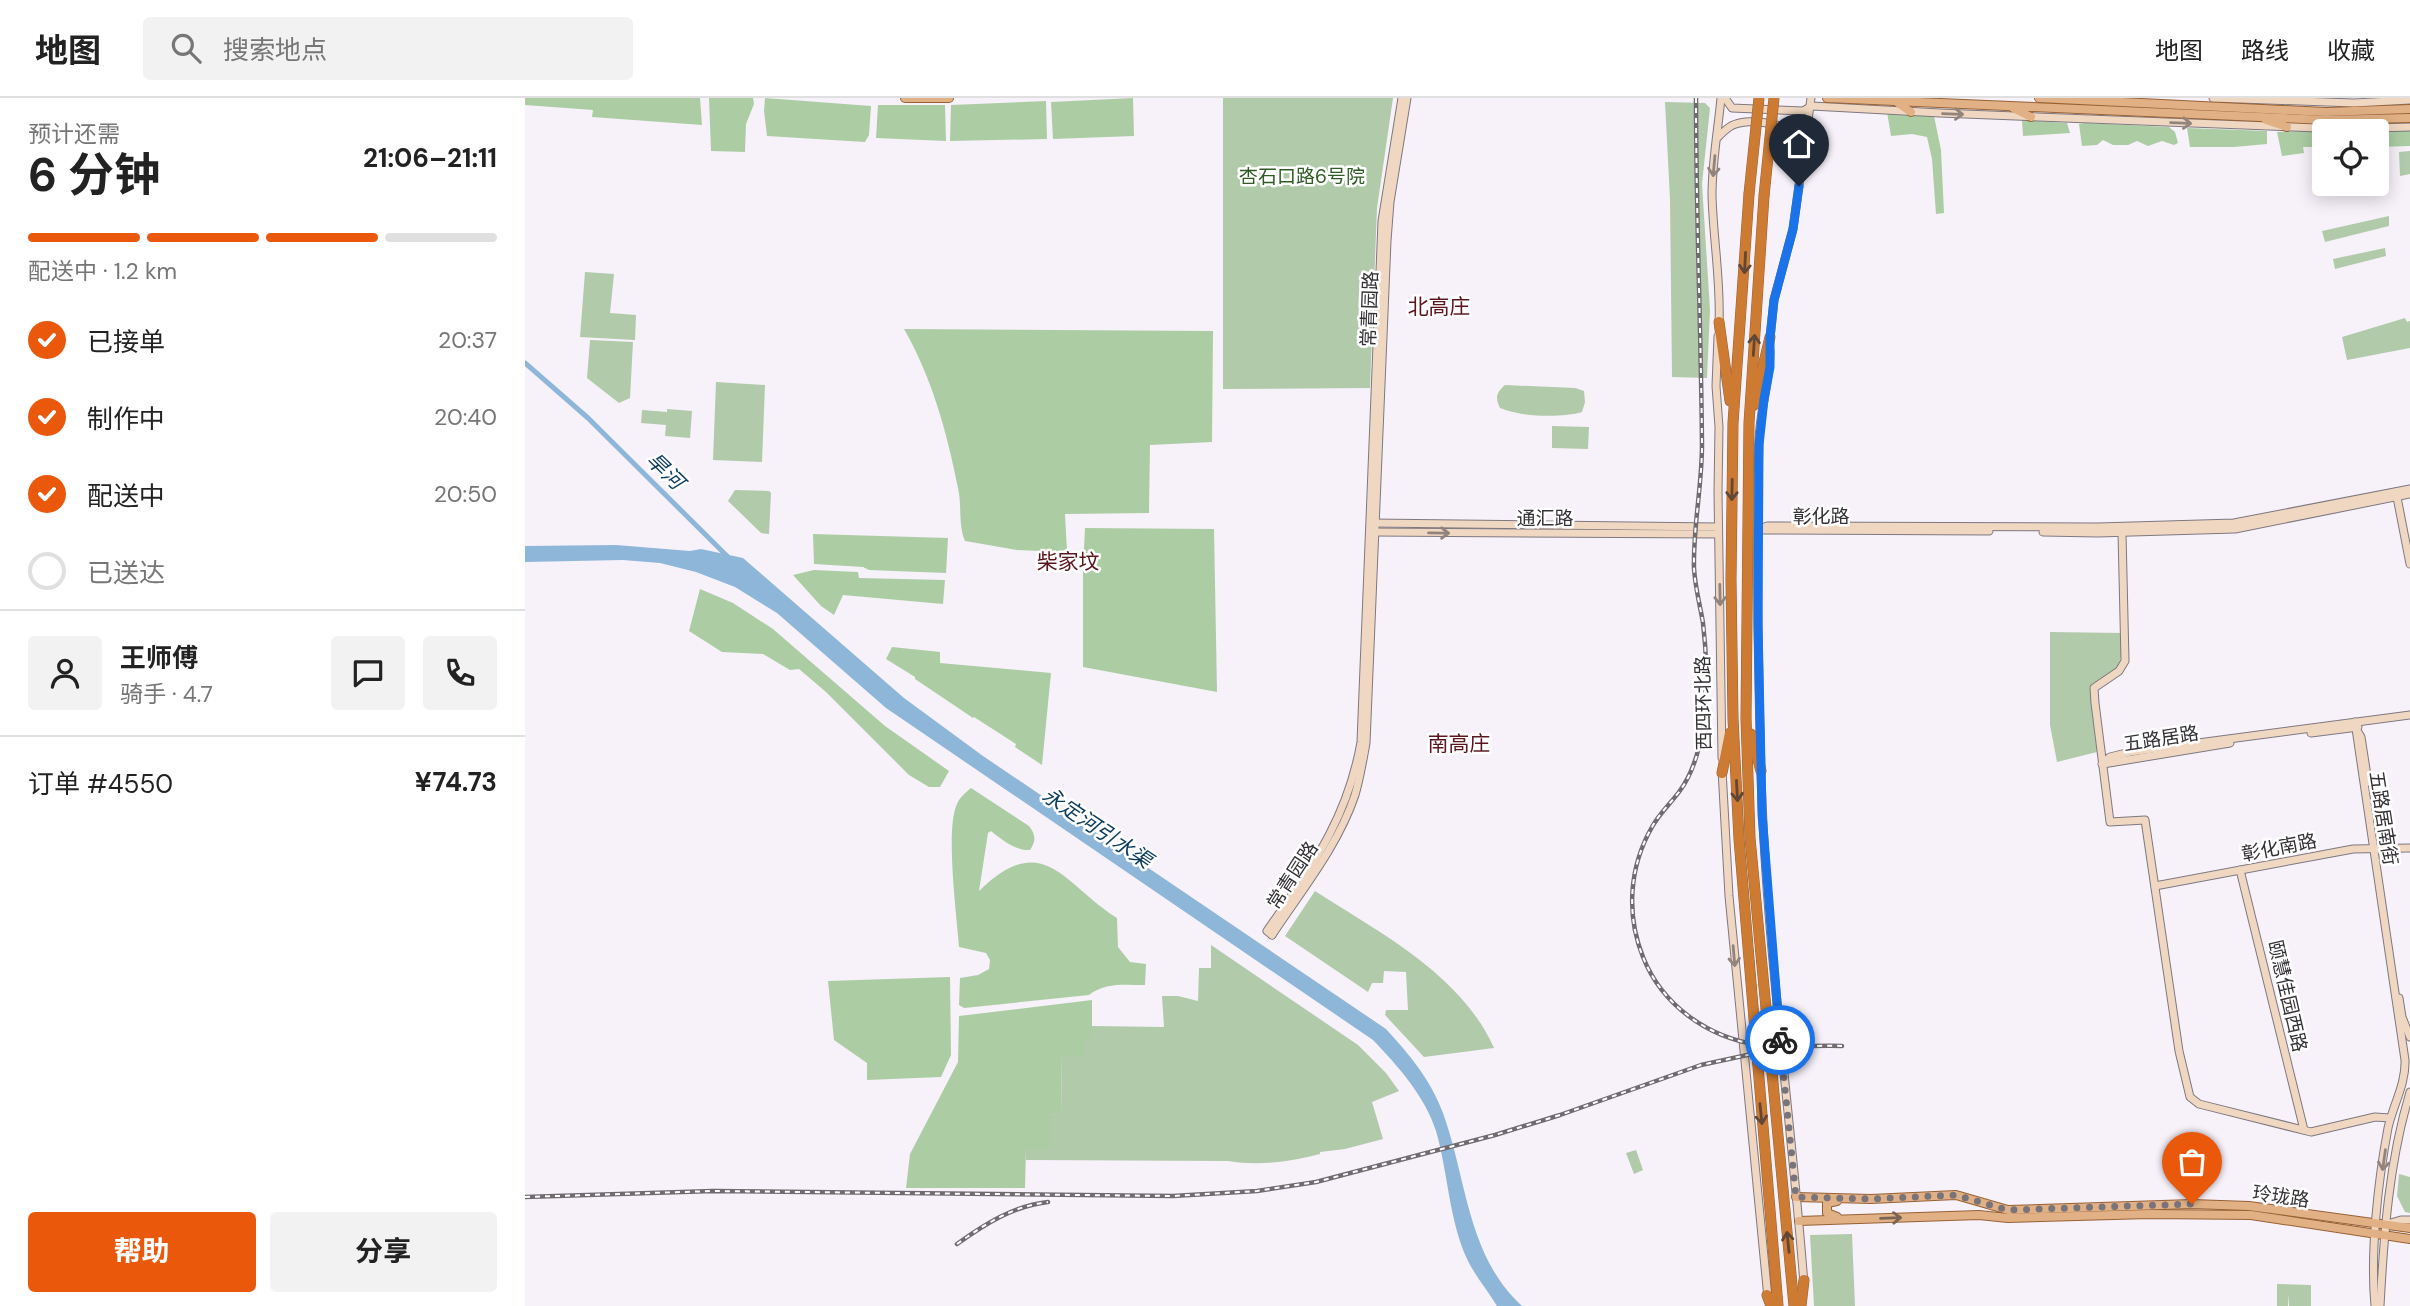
<!DOCTYPE html>
<html lang="zh">
<meta charset="utf-8">
<style>
body{margin:0;font-family:"DM Sans","Noto Sans SC",sans-serif;background:#f2f2f2;color:#222;height:100vh;display:flex;flex-direction:column;font-size:26px;white-space:nowrap}
*{box-sizing:border-box;margin:0}
p{font-size:23px;color:#767676}
.icon{flex:none;width:38px;height:38px;fill:none;stroke:currentColor;stroke-width:2;stroke-linecap:round;stroke-linejoin:round}
.map{position:relative;flex:1;overflow:hidden}
.panel{display:flex;flex-direction:column;background:#fff;width:525px}
.panel>*{flex:none}
.buttons{position:absolute;left:1787px;top:21px;display:grid;gap:14px}
.buttons a{display:grid;place-items:center;width:77px;height:77px;border-radius:7px;background:#fff;box-shadow:0 4px 18px #0003;font-size:35px}
.pin{position:absolute;display:grid;place-items:center;width:60px;height:60px;color:#fff;margin:-72px -30px;border-radius:50% 50% 50% 0;rotate:-45deg;box-shadow:0 0 7px #0007}
.pin .icon{rotate:45deg}
.courier{position:absolute;display:grid;place-items:center;width:70px;height:70px;margin:-35px;border:5px solid #1a73e8;border-radius:50%;background:#fff;color:#222;box-shadow:0 2px 9px #0007}
.headline em{font-style:normal;font-weight:700}
.headline div{display:flex;flex-direction:column-reverse}
.headline{display:flex;align-items:center;justify-content:space-between;height:119px;padding:0 28px}
h1{font-size:46px;font-weight:700;line-height:52px}
.bar{display:grid;grid-template-columns:repeat(4,1fr);gap:10px 7px;align-content:center;height:84px;padding:0 28px}
.bar i{height:9px;border-radius:5px;background:#e0e0e0}
.bar .selected{background:#ea580c}
.bar p{grid-column:span 4}
.line{display:flex;align-items:center;gap:18px;padding:0 28px;border-top:2px solid #e0e0e0}
.line div{flex:1}
.round{display:grid;place-items:center;flex:none;width:74px;height:74px;border-radius:7px;background:#f2f2f2}
ol{padding:0 28px;list-style:none}
li{display:flex;align-items:center;gap:21px;height:77px}
li p{margin-inline-start:auto}
li .icon{padding:7px;border-radius:50%;background:#ea580c;color:#fff;stroke-width:4}
li:last-child{color:#767676}
li i{width:38px;height:38px;border:4px solid #e0e0e0;border-radius:50%}
.cta{display:flex;gap:14px;margin-top:auto;padding:14px 28px}
.cta a{flex:1;height:80px;border-radius:7px;background:#ea580c;color:#fff;font-size:28px;font-weight:700;line-height:80px;text-align:center}
.cta a+a{background:#f2f2f2;color:#222}
header{display:flex;align-items:center;gap:42px;box-sizing:border-box;height:98px;padding:0 35px;background:#fff;border-bottom:2px solid #e0e0e0}
header strong{font-size:33px}
nav{display:flex;gap:38px;margin-inline-start:auto;font-size:24px}
.search{width:490px;height:63px;background:#f2f2f2;display:flex;align-items:center;gap:18px;box-sizing:border-box;padding:0 24px;border-radius:7px;color:#767676;font-size:26px}
main{display:flex;flex:1;min-height:0}
.map>svg:first-child{display:block}
.green{fill:#b1caaa}
.forest{fill:#accda4}
.water{fill:#8eb6d9}
.lines{fill:none;stroke-linecap:round;stroke-linejoin:round}
.canal{stroke:#8eb6d9;stroke-width:5}
.secondary-casing{stroke:#7e7880;stroke-width:9}
.primary-casing{stroke:#976134;stroke-width:10}
.highway-casing{stroke:#976134;stroke-width:11}
.secondary{stroke:#f0d7c2;stroke-width:7}
.primary{stroke:#e1b085;stroke-width:8}
.highway{stroke:#cd7b33;stroke-width:10}
.rail-casing{stroke:#6f6b71;stroke-width:4.5}
.rail{stroke:#fff;stroke-width:2;stroke-dasharray:5;stroke-linecap:butt}
.highway-bridge-casing{stroke:#976134;stroke-width:11;stroke-linecap:butt}
.highway-bridge{stroke:#cd7b33;stroke-width:10}
.oneway{stroke:#92847c}
.oneway2{stroke:#624734}
.oneway3{stroke:#796455}
.done{stroke:#78747a;stroke-width:7;stroke-dasharray:0 12.6}
.route{stroke:#1a73e8;stroke-width:9}
.labels{text-anchor:middle;stroke-width:5;stroke-linejoin:round;paint-order:stroke}
.park-label{font-size:19px;fill:#2f5a24;stroke:#fff}
.street-label{font-size:19px;fill:#343135;stroke:#fff}
.neighbourhood-label{font-size:21px;fill:#5a151d;stroke:#fff}
.water-label{font-size:21px;font-style:italic;fill:#0c3b5d;stroke:#fff}
</style>
<header>
<strong>地图</strong>
<div class="search"><svg class="icon" aria-label="search" viewBox="0 0 24 24"><circle cx="10" cy="10" r="6"/><path d="M15 15l6 6"/></svg>搜索地点</div>
<nav><a>地图</a><a>路线</a><a>收藏</a></nav>
</header>
<main>
<section class="panel">
<div class="headline"><div><h1>6 分钟</h1><p>预计还需</p></div><em>21:06–21:11</em></div>
<div class="bar"><i class="selected"></i><i class="selected"></i><i class="selected"></i><i></i><p>配送中 · 1.2 km</p></div>
<ol>
<li><svg class="icon" aria-label="check" viewBox="0 0 24 24"><path d="M5 12l5 5 9-10"/></svg>已接单<p>20:37</p></li>
<li><svg class="icon" aria-label="check" viewBox="0 0 24 24"><path d="M5 12l5 5 9-10"/></svg>制作中<p>20:40</p></li>
<li><svg class="icon" aria-label="check" viewBox="0 0 24 24"><path d="M5 12l5 5 9-10"/></svg>配送中<p>20:50</p></li>
<li><i></i>已送达</li>
</ol>
<div class="line" style="height:126px"><a class="round"><svg class="icon" aria-label="person" viewBox="0 0 24 24"><circle cx="12" cy="8" r="4"/><path d="M4 21q1-7 8-7t8 7"/></svg></a><div><b>王师傅</b><p>骑手 · 4.7</p></div><a class="round"><svg class="icon" aria-label="chat" viewBox="0 0 24 24"><path d="M4 5h16v11H9l-5 4z"/></svg></a><a class="round"><svg class="icon" aria-label="phone" viewBox="0 0 24 24"><path d="M5 4h4l2 5-3 2q2 4 5 5l2-3 5 2v4C11 20 4 13 5 4z"/></svg></a></div>
<div class="line" style="height:91px"><div>订单 #4550</div><b>¥74.73</b></div>
<div class="cta"><a>帮助</a><a>分享</a></div>
</section>
<div class="map">
<svg width="1885" height="1208" viewBox="0 0 1885 1208">
<rect width="100%" height="100%" fill="#f7f1fa"/>
<g class="green">
<path d="M698,0H868L852,110L845,290L698,291Z"/>
<path d="M1140,4L1180,5L1185,10L1177,86L1185,212L1182,280L1147,279L1145,101Z"/>
<path d="M1885,53V76L1875,78L1874,54Z"/>
<path d="M1864,118V128L1800,144L1797,133Z"/>
<path d="M1860,150L1861,158L1810,171L1808,161Z"/>
<path d="M60,174L89,176L85,215L111,217L110,242L55,239Z"/>
<path d="M1880,220L1882,224L1885,223V250L1822,262L1817,239Z"/>
<path d="M65,242L108,244L105,300L94,305L62,280Z"/>
<path d="M191,284L240,287L237,364L188,362Z"/>
<path d="M980,287L1050,290L1059,293L1060,304L1057,314C1037,320 995,319 975,310C970,299 971,295 980,287Z"/>
<path d="M142,311L167,313L165,340L140,338L141,327L116,325L117,312L142,314Z"/>
<path d="M1027,328L1064,329L1063,351L1027,350Z"/>
<path d="M210,392L244,393L246,395L244,436L236,435L203,403Z"/>
<path d="M1525,534L1596,535C1598,570 1596,568 1567,587V611L1572,654L1532,664L1525,627Z"/>
<path d="M790,793C855,835 936,876 969,950L899,959L860,917L861,912H883L881,874L859,873L858,885H847L843,894L760,838Z"/>
<path d="M686,847L833,947L861,975L874,993L847,1004L858,1041L820,1051L795,1054V1056C765,1064 734,1068 703,1063L501,1062V1051H526V1017L536,1015L537,956L559,941H567V928L639,929L637,898H653L673,903L674,870H686Z"/>
<path d="M1111,1052L1118,1072L1109,1076L1101,1055Z"/>
<path d="M1874,1076L1885,1079V1115L1880,1114L1872,1098Z"/>
<path d="M1327,1136L1330,1208H1289L1285,1137Z"/>
<path d="M1752,1186L1786,1187V1208H1764L1763,1196V1208H1752Z"/>
</g>
<g class="forest">
<path d="M0,0H175L177,27L67,19L68,12L0,7Z"/>
<path d="M184,0H228L229,6L221,26L220,54L186,53Z"/>
<path d="M240,0L346,8L344,37L340,44L242,38L239,13Z"/>
<path d="M608,0L609,38L528,41L526,4Z"/>
<path d="M521,3L522,41L425,43L426,7Z"/>
<path d="M353,7H420L421,43L351,40Z"/>
<path d="M1362,14H1368L1370,17L1409,18L1416,52L1419,115L1411,116L1407,61L1402,39L1387,36L1366,38Z"/>
<path d="M1497,22L1542,25L1545,35L1498,38Z"/>
<path d="M1560,25L1644,29L1650,34L1653,45L1649,47L1637,43L1623,48L1612,43L1603,47H1588L1578,42L1572,47L1557,48L1554,26Z"/>
<path d="M1885,29V48L1852,49V33H1799V49H1778L1779,55L1757,58L1752,34Z"/>
<path d="M1662,30L1742,33V46L1709,49H1665Z"/>
<path d="M379,231L688,233L687,344L625,347L624,415L540,416L542,454L492,452L440,443C433,427 437,407 433,390C422,334 407,280 379,231Z"/>
<path d="M560,430L689,431L692,594L558,569V470Z"/>
<path d="M288,436L423,440L421,475L344,472L338,469L289,466Z"/>
<path d="M289,472L333,474L334,480L420,482L418,506L318,497L309,517L296,508L268,477Z"/>
<path d="M175,491L208,505L248,531L360,628L424,673L415,689H404L384,677L301,594L274,571L265,572L238,556L197,554L164,533Z"/>
<path d="M367,549L415,554V565L526,575L517,667L490,649L491,646L449,619L448,620L390,581V579L361,561Z"/>
<path d="M446,690L504,728C511,737 511,743 505,752C491,753 477,742 466,733L463,735L454,793C519,730 538,786 592,820L593,849L605,864L621,866L620,887C601,887 580,884 564,897L439,910L434,907L435,880L453,877L464,871L465,862L461,855L434,849C432,818 420,731 432,706C435,699 440,695 446,690Z"/>
<path d="M425,879L426,957L416,979L342,982V965L309,942L303,883Z"/>
<path d="M567,902V941H559L560,958L537,957L536,1016L526,1017V1052L501,1051L500,1090H381L385,1056L433,964L434,918Z"/>
</g>
<path class="water" d="M91,447L165,453L176,451L218,460L379,600L458,658L861,931C884,956 906,982 918,1015C942,1081 942,1158 997,1208H972C963,1193 951,1179 943,1163C924,1124 923,1074 911,1033C900,998 872,967 848,942L361,610L252,515L210,489L171,474L135,465L98,462L0,464V448Z"/>
<g class="lines">
<path class="canal" d="M0,265L63,320L205,461"/>
<g class="secondary-casing">
<g id="secondary">
<path d="M1200,0L1207,10L1278,13L1287,8L1415,15L1818,31L1885,29"/>
<path d="M1688,0L1829,5L1885,2"/>
<path d="M1193,39C1197,35 1201,31 1206,28C1225,18 1268,26 1279,45"/>
<path d="M1194,226C1196,183 1188,140 1187,97C1187,64 1193,32 1196,0"/>
<path d="M1193,238L1191,288L1194,329L1193,394L1197,660"/>
<path d="M1245,241L1249,202L1268,131L1286,0"/>
<path d="M1245,253C1245,283 1235,312 1234,342C1231,453 1233,564 1236,675C1241,846 1266,1016 1279,1186"/>
<path d="M1871,394L1885,466"/>
<path d="M847,425L1193,429"/>
<path d="M1234,432L1242,428L1573,429L1709,425L1885,391"/>
<path d="M1234,432L1464,433"/>
<path d="M846,434L1193,436"/>
<path d="M1518,434L1573,435L1710,431L1885,396"/>
<path d="M1597,435L1600,563L1594,573L1569,590L1570,605L1585,724L1620,722L1654,953L1665,999L1674,1006L1786,1034L1850,1019L1865,1020"/>
<path d="M1830,624L1880,962C1881,986 1868,1007 1863,1030C1853,1083 1845,1155 1850,1208"/>
<path d="M1833,634L1836,639L1843,684"/>
<path d="M1786,635L1833,629"/>
<path d="M1577,666L1585,659L1605,654L1885,617"/>
<path d="M1578,666L1705,645"/>
<path d="M1197,672L1204,798L1243,1200"/>
<path d="M1715,772L1779,1032"/>
<path d="M1630,788L1828,751L1885,750"/>
<path d="M747,837L742,833C786,769 822,723 836,644L857,123L877,0"/>
<path d="M747,837C776,793 813,748 830,697C835,680 838,662 841,645L862,143L865,104L882,0"/>
<path d="M1874,900L1877,919L1885,939"/>
<path d="M1862,1126L1876,1122H1885"/>
<path d="M1855,1208C1859,1135 1864,1064 1885,994"/>
</g>
</g>
<g class="primary-casing">
<g id="primary">
<path d="M380,0H424"/>
<path d="M1302,0L1801,22L1885,20"/>
<path d="M1514,0L1801,14L1885,11"/>
<path d="M1373,5L1386,14"/>
<path d="M1488,10L1506,19"/>
<path d="M1741,22L1762,29"/>
<path d="M1271,1099L1346,1101L1431,1097L1483,1112L1667,1106L1724,1108L1885,1130"/>
<path d="M1312,1103L1302,1105V1115L1312,1119"/>
<path d="M1274,1123L1454,1117L1483,1120L1625,1116L1726,1117L1885,1141"/>
</g>
</g>
<g class="highway-casing">
<g id="highway">
<path d="M1224,96L1208,325L1206,482L1208,621L1214,741L1253,1208"/>
<path d="M1239,98L1224,325L1221,620L1225,740L1269,1208"/>
<path d="M1194,224L1205,303"/>
<path d="M1229,307L1245,239"/>
<path d="M1226,636L1236,673"/>
<path d="M1197,675L1205,635"/>
<path d="M1242,1197L1246,1208"/>
<path d="M1276,1208L1279,1182"/>
</g>
</g>
<use href="#secondary" class="secondary"/>
<use href="#primary" class="primary"/>
<use href="#highway" class="highway"/>
<g class="rail-casing">
<g id="rail">
<path d="M1171,0C1171,116 1176,231 1177,347C1177,388 1168,429 1169,470C1170,489 1175,507 1178,525C1182,557 1182,594 1178,626C1175,650 1169,674 1154,694C1145,706 1134,716 1127,729C1104,769 1101,817 1118,859C1137,907 1182,939 1233,947C1260,950 1289,947 1317,948"/>
<path d="M0,1099L188,1093L648,1098L732,1093L791,1084L970,1037L1035,1017L1176,967L1227,956L1267,951"/>
<path d="M432,1146C460,1126 488,1108 523,1104"/>
</g>
</g>
<use href="#rail" class="rail"/>
<g class="highway-bridge-casing">
<g id="highway-bridge">
<path d="M1224,96L1234,0"/>
<path d="M1239,98L1249,0"/>
</g>
</g>
<use href="#highway-bridge" class="highway-bridge"/>
</g>
<defs><path id="oneway-shaft" d="M-6 0H5M1.5-3L5.5 0L1.5 3" fill="none" stroke-width="1.6" stroke-linecap="round" stroke-linejoin="round" transform="scale(1.75)"/></defs>
<g class="oneway">
<use href="#oneway-shaft" transform="translate(1428 16) rotate(2)"/>
<use href="#oneway-shaft" transform="translate(1656 25) rotate(2)"/>
<use href="#oneway-shaft" transform="translate(1189 68) rotate(95)"/>
<use href="#oneway-shaft" transform="translate(914 435) rotate(1)"/>
<use href="#oneway-shaft" transform="translate(1195 497) rotate(89)"/>
<use href="#oneway-shaft" transform="translate(1209 858) rotate(85)"/>
<use href="#oneway-shaft" transform="translate(1859 1062) rotate(98)"/>
</g>
<g class="oneway2">
<use href="#oneway-shaft" transform="translate(1220 165) rotate(93)"/>
<use href="#oneway-shaft" transform="translate(1229 247) rotate(-86)"/>
<use href="#oneway-shaft" transform="translate(1207 392) rotate(91)"/>
<use href="#oneway-shaft" transform="translate(1212 693) rotate(87)"/>
<use href="#oneway-shaft" transform="translate(1236 1016) rotate(84)"/>
<use href="#oneway-shaft" transform="translate(1263 1144) rotate(-96)"/>
</g>
<use class="oneway3" href="#oneway-shaft" transform="translate(1366 1120) rotate(-2)"/>
<g class="lines">
<path class="done" d="M1255,942L1271,1099L1346,1101L1431,1097L1483,1112L1667,1106"/>
<path class="route" d="M1255,942L1237,716L1233,526L1234,347L1239,301L1245,269V239L1249,202L1268,131L1274,88"/>
</g>
<g class="labels">
<g class="park-label">
<text x="777" y="85">杏石口路6号院</text>
</g>
<g class="street-label">
<text transform="translate(844 211) rotate(-88)" y="7">常青园路</text>
<text x="1296" y="425">彰化路</text>
<text x="1020" y="427">通汇路</text>
<text transform="translate(1178 605) rotate(-91)" y="7">西四环北路</text>
<text transform="translate(1636 640) rotate(-9)" y="7">五路居路</text>
<text transform="translate(1859 720) rotate(81)" y="7">五路居南街</text>
<text transform="translate(1754 749) rotate(-11)" y="7">彰化南路</text>
<text transform="translate(767 777) rotate(-57)" y="7">常青园路</text>
<text transform="translate(1763 898) rotate(77)" y="7">颐慧佳园西路</text>
<text transform="translate(1756 1098) rotate(8)" y="7">玲珑路</text>
</g>
<g class="neighbourhood-label">
<text x="914" y="216">北高庄</text>
<text x="543" y="471">柴家坟</text>
<text x="934" y="653">南高庄</text>
</g>
<g class="water-label">
<text transform="translate(140 373) rotate(44)" y="7">旱河</text>
<text transform="translate(572 730) rotate(34)" y="7">永定河引水渠</text>
</g>
</g>
</svg>
<div class="buttons">
<a><svg class="icon" aria-label="locate" viewBox="0 0 24 24"><circle cx="12" cy="12" r="6"/><path d="M12 2v4M12 18v4M2 12h4M18 12h4"/></svg></a>
</div>
<div class="pin" style="left:1667px;top:1106px;background:#ea580c"><svg class="icon" aria-label="bag" viewBox="0 0 24 24"><path d="M5 8h14l-1 12H6zM9 8a3 3 0 0 1 6 0"/></svg></div>
<div class="pin" style="left:1274px;top:88px;background:#1f2937"><svg class="icon" aria-label="home" viewBox="0 0 24 24"><path d="M3 11l9-7 9 7M6 9v11h12V9"/></svg></div>
<div class="courier" style="left:1255px;top:942px"><svg class="icon" aria-label="bike" viewBox="0 0 24 24"><circle cx="6" cy="16" r="4"/><circle cx="18" cy="16" r="4"/><path d="M6 16l4-8h5l3 8M10 8l3 8H6M13 5h3"/></svg></div>
</div>
</main>
